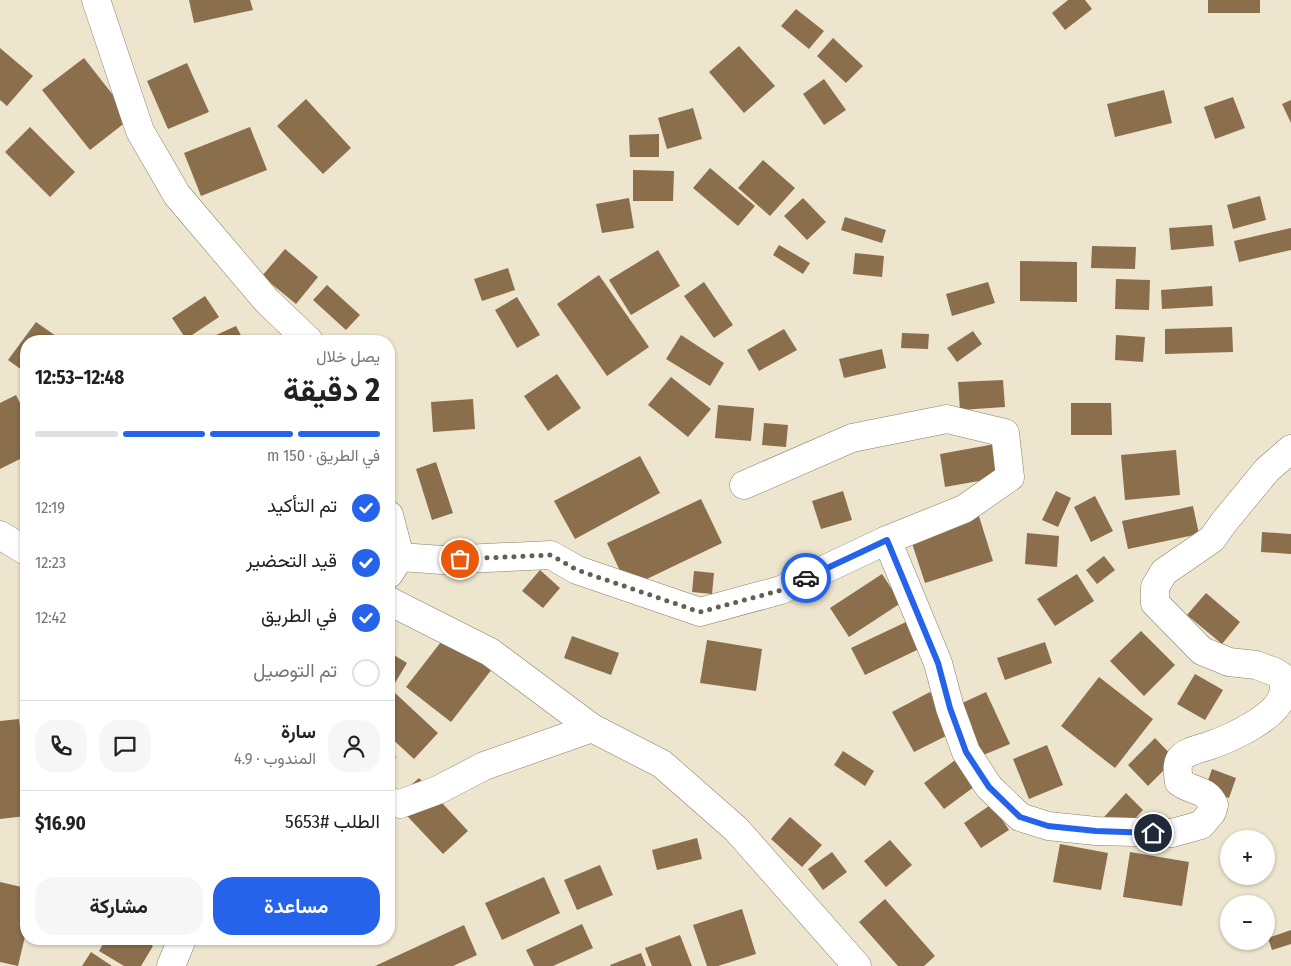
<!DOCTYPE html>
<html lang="ar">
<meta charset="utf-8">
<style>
body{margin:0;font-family:"Fira Sans Condensed",Vazirmatn,sans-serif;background:#f6f6f6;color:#222;direction:rtl;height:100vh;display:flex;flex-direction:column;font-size:19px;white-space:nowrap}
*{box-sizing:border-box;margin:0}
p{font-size:16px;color:#767676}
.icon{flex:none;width:28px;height:28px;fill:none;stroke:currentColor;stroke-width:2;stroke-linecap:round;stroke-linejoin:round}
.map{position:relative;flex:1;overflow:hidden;direction:ltr}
.drawer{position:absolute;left:20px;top:335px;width:375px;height:610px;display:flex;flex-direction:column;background:#fff;border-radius:20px;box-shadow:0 1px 4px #0004;direction:rtl}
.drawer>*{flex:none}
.tools{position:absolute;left:1220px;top:830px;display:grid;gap:10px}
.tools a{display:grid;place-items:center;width:55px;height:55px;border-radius:50%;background:#fff;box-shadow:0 1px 4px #0004;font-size:25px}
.pin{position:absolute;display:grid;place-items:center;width:42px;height:42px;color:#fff;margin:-21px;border:2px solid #fff;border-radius:50%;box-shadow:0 1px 5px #0007}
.courier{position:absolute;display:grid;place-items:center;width:50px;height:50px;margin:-25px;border:4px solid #2563eb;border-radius:50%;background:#fff;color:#222;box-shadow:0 1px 6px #0007}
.overview em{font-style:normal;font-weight:700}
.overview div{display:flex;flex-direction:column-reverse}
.overview{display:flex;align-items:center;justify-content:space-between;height:85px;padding:0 15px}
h1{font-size:32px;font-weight:700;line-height:38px}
.bar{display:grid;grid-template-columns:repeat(4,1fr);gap:8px 5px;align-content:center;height:60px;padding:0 15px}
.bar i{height:6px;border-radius:4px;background:#e0e0e0}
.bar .selected{background:#2563eb}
.bar p{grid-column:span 4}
.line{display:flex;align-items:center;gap:12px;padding:0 15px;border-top:1px solid #e0e0e0}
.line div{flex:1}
.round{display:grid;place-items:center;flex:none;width:52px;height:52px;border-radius:20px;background:#f6f6f6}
ol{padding:0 15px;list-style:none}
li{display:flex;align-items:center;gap:15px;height:55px}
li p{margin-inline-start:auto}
li .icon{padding:5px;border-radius:50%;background:#2563eb;color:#fff;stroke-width:4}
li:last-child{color:#767676}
li i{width:28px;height:28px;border:2px solid #e0e0e0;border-radius:50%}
.cta{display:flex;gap:10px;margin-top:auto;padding:10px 15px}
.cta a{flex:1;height:58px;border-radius:20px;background:#2563eb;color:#fff;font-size:20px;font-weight:700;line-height:58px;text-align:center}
.cta a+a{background:#f6f6f6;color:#222}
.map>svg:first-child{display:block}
.building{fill:#8b6e4b}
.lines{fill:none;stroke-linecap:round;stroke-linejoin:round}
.minor-casing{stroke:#89816c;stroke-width:29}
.minor{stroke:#fff;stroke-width:28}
.done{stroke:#645f52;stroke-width:5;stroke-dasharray:0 9}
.route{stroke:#2563eb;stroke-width:6}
</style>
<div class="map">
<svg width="1291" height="966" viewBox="0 0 1291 966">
<rect width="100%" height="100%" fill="#eee5ce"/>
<g class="building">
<path d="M189,0H250L253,10L194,23Z"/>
<path d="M1068,0H1085L1092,9L1065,30L1052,13Z"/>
<rect x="1208" y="0" width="52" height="13"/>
<path d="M796,9L824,31L809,49L781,26Z"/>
<path d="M833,38L863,66L846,83L817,56Z"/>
<path d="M739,46L775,86L744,113L709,72Z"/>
<path d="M0,48L33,76L7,106L0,100Z"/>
<path d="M84,58L131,118L90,150L42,90Z"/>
<path d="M187,63L209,112L168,129L147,81Z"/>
<path d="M824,79L846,110L824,125L803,94Z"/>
<path d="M1164,90L1172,123L1115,137L1107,104Z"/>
<path d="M1233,97L1245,128L1215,139L1204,107Z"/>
<path d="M306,99L351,148L323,174L277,126Z"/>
<path d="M1291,100V123L1282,104Z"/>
<path d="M693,108L702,139L667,149L658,118Z"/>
<path d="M30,127L75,172L50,197L5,152Z"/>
<path d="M250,127L267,170L201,196L184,153Z"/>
<path d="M659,134V157H630L629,135Z"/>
<path d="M763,160L795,188L770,216L738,188Z"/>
<path d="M710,168L755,206L738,226L693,188Z"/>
<path d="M633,170L674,171L673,201H633Z"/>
<path d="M1260,196L1266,220L1233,229L1227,205Z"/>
<path d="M629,198L634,228L602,233L596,204Z"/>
<path d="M803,198L826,222L807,240L784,216Z"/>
<path d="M845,217L886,230L882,243L841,230Z"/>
<path d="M1212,225L1214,246L1171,250L1169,228Z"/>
<path d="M1291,228V250L1239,262L1234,241Z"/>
<path d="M779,245L810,263L803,274L773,255Z"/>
<path d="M1092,246L1136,247L1135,269L1091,268Z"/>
<path d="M285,249L318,277L296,304L262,276Z"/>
<path d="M658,250L680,286L631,315L609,280Z"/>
<path d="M855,253L884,256L882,277L853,274Z"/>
<path d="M1020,261L1077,262V302L1020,301Z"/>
<path d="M508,268L515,290L482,301L474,279Z"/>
<path d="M599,275L649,347L607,376L557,304Z"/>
<path d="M1116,279L1150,280L1149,310L1115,309Z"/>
<path d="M704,282L733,325L714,338L684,296Z"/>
<path d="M988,282L995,303L952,316L946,294Z"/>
<path d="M327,285L360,315L346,330L313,300Z"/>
<path d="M1212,286L1213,306L1162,309L1161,290Z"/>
<path d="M205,296L219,317L186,339L172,318Z"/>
<path d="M517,297L540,335L517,348L495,310Z"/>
<path d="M36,322L63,341H26V373L8,360Z"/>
<path d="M236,326L244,341H216L214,336Z"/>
<path d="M1232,327L1233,352L1165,354V329Z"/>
<path d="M784,329L797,350L759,371L747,350Z"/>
<path d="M973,331L982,344L957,362L947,348Z"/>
<path d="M902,333L929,334L928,349L901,348Z"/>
<path d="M681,335L724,363L710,386L666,359Z"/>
<path d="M1116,335L1145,337L1143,362L1115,360Z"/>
<path d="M204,336L206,341H185Z"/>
<path d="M882,349L886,368L844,378L839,359Z"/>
<path d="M557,374L581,408L548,431L524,396Z"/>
<path d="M671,377L711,409L688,437L648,405Z"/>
<path d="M1003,380L1005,407L960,410L958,382Z"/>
<path d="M16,395L26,415V456L0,469V403Z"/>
<path d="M473,399L475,429L433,432L431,402Z"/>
<path d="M1071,403H1111L1112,435H1071Z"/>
<path d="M718,405L754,408L751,441L715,438Z"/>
<path d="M764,423L788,425L786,447L762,445Z"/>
<path d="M995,444L1001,477L945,487L940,454Z"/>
<path d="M1176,450L1180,495L1125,500L1121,455Z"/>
<path d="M640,456L660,493L575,539L554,501Z"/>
<path d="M436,462L453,513L432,520L416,469Z"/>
<path d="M843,491L852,520L821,529L812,501Z"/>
<path d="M1056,491L1071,498L1058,527L1042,520Z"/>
<path d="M1095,496L1113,531L1091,542L1074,507Z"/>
<path d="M973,497L993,561L925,583L904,519Z"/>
<path d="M701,499L722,543L628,588L607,543Z"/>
<path d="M1193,506L1199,534L1128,549L1122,521Z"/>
<path d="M1262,532L1291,534V554L1261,552Z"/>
<path d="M1027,533L1059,536L1057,567L1025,564Z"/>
<path d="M1104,556L1115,570L1097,584L1086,570Z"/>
<path d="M540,570L560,588L543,608L522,591Z"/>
<path d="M694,571L714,573L712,594L692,592Z"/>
<path d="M882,574L901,603L849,637L830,608Z"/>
<path d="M1077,574L1094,601L1055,626L1037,599Z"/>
<path d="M1206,593L1240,622L1222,644L1187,615Z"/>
<path d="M906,622L919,649L865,675L851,648Z"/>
<path d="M451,629L496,664L451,722L406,687Z"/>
<path d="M1141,631L1175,665L1144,696L1110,661Z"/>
<path d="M572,636L619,653L611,675L564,658Z"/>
<path d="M707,640L762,649L756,691L700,683Z"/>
<path d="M1045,642L1052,663L1005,680L997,658Z"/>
<path d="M389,652L407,663L389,693Z"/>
<path d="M1195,674L1223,690L1205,720L1177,704Z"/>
<path d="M1099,677L1153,719L1115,768L1061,726Z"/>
<path d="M930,692L952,733L914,752L892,712Z"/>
<path d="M986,692L1010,744L981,756L958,705Z"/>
<path d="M395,693L438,733L414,759L389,736V699Z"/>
<path d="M19,719L26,782V816L0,819V721Z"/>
<path d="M1155,738L1175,759L1148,786L1128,765Z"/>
<path d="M1047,745L1063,785L1029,799L1013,759Z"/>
<path d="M843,751L874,771L865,786L834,765Z"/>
<path d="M389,752L396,757L389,767Z"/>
<path d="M958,758L978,784L944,809L924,783Z"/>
<path d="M1212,769L1236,778L1229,798L1205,789Z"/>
<path d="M419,778L468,831L443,854L393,801Z"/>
<path d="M1126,793L1143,810L1111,844L1094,828Z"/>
<path d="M992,804L1009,830L981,848L964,823Z"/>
<path d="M790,817L822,845L802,867L771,839Z"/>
<path d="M697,838L702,859L657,870L652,850Z"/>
<path d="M890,840L912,865L886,887L864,861Z"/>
<path d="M1060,844L1108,853L1101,890L1053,882Z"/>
<path d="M832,852L847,872L823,890L808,869Z"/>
<path d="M1130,852L1189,862L1182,906L1123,897Z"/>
<path d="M600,865L613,895L577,910L564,880Z"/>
<path d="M544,877L560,913L502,940L485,903Z"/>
<path d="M0,882L26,888V932L18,966L0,962Z"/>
<path d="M885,899L935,956L924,966H898L859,922Z"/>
<path d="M742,909L756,954L718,966H707L693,925Z"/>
<path d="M582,924L593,948L553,966H534L526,950Z"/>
<path d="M464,925L477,955L453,966H375Z"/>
<path d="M1291,930V944L1272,950L1268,938Z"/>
<path d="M680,935L692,966H652L645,948Z"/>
<path d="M106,939H142L153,946L141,966H124L99,951Z"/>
<path d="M265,939H281L278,944Z"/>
<path d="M91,952L112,966H82Z"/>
<path d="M641,953L646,966H611L610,965Z"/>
</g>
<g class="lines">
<g class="minor-casing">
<g id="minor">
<path d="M96,0L140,131L177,195L267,301L309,341"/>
<path d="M389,515L400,557L389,574"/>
<path d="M0,535L26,551"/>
<path d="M887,540L938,663L950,708L966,752L989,787L1020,817L1048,826L1096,831L1172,833L1201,825L1212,812L1214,805C1206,788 1192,792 1179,782C1178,774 1176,766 1180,759C1185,752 1199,749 1208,746C1229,739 1277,718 1283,694C1284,689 1284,683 1284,678L1275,672L1256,665L1229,662L1202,651L1155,603V587L1164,572L1212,539L1224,522L1267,470L1291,449"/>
<path d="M400,557L442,560L551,555L577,570L700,612L781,590L887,540L964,509L1010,477L1005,433L947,419L852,438L744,485"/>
<path d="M389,601L490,652L592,728L662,764L736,829L857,966"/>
<path d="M389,802L400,804L438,790L484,766L592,728"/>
<path d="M171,966L182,939"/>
</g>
</g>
<use href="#minor" class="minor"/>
</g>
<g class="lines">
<path class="done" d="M460,559L551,555L577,570L700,612L782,590L806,578"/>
<path class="route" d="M806,578L887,540L938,663L950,708L966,752L989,787L1020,817L1048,826L1096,831L1153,833"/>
</g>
</svg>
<div class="tools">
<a>+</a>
<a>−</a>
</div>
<div class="pin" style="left:460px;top:559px;background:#ea580c"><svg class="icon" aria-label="bag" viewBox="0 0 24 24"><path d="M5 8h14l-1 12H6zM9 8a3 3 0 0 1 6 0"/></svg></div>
<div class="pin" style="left:1153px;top:833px;background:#1f2937"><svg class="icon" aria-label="home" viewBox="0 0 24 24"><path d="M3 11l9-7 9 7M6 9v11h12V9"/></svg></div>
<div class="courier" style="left:806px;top:578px"><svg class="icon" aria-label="car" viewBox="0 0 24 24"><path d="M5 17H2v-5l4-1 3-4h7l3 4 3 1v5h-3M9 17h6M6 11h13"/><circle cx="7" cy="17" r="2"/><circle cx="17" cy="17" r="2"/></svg></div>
<section class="drawer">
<div class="overview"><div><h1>2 دقيقة</h1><p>يصل خلال</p></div><em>12:48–12:53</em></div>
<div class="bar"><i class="selected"></i><i class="selected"></i><i class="selected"></i><i></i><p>في الطريق · 150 m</p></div>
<ol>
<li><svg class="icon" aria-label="check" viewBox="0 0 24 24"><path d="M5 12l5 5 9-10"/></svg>تم التأكيد<p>12:19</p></li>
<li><svg class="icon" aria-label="check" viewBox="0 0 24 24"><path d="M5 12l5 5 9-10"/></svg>قيد التحضير<p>12:23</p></li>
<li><svg class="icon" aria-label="check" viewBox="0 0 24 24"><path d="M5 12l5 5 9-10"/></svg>في الطريق<p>12:42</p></li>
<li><i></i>تم التوصيل</li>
</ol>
<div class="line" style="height:90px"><a class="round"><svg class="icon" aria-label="person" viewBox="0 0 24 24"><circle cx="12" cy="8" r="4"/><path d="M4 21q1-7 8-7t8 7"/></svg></a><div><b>سارة</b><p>المندوب · 4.9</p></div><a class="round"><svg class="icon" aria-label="chat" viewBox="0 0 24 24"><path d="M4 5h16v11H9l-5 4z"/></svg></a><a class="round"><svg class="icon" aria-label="phone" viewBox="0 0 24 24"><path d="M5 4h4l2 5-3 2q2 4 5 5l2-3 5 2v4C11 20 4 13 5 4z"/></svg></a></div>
<div class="line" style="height:65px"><div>الطلب #5653</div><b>$16.90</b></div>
<div class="cta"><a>مساعدة</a><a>مشاركة</a></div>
</section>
</div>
